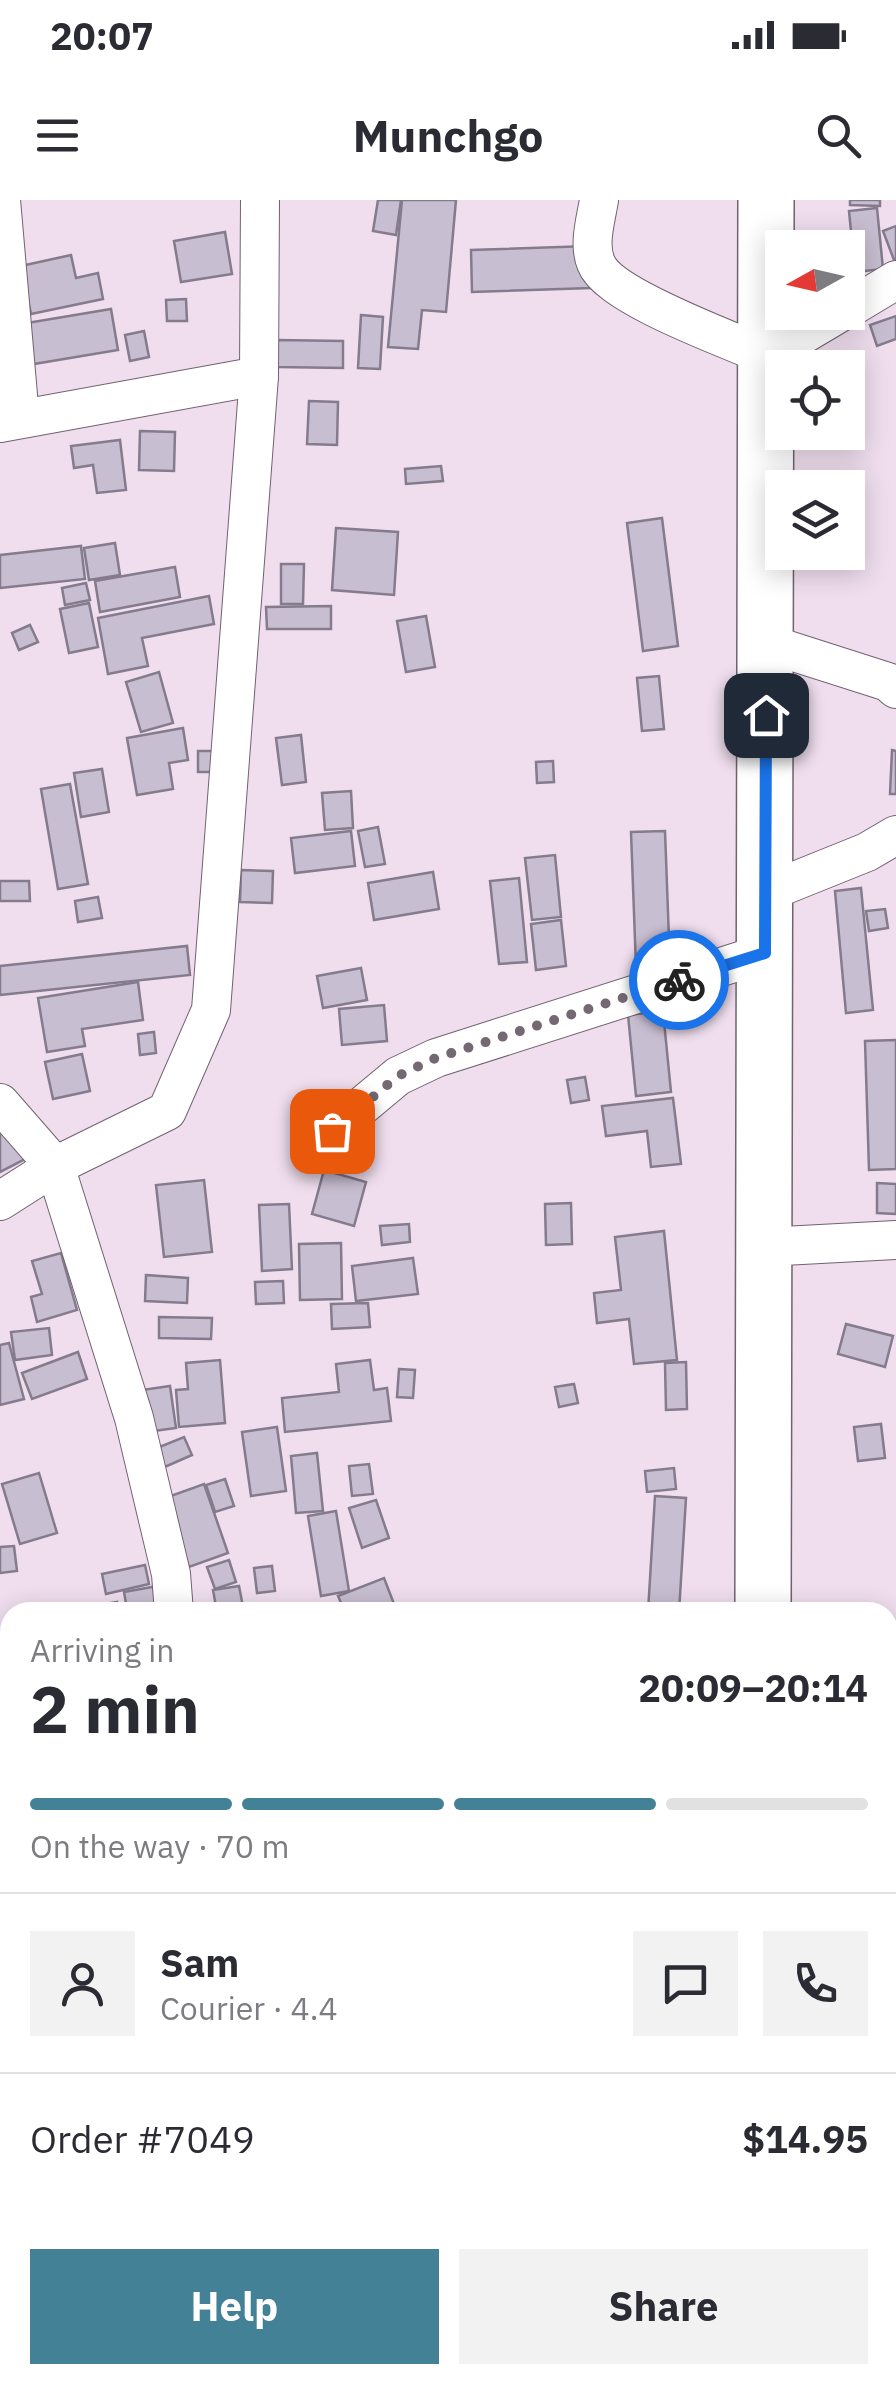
<!DOCTYPE html>
<meta charset="utf-8">
<style>
body{margin:0;font-family:"IBM Plex Sans",sans-serif;background:#f2f2f3;color:#2b2b33;height:100vh;display:flex;flex-direction:column;font-size:38px;white-space:nowrap}
*{box-sizing:border-box;margin:0}
p{font-size:32px;color:#7c7c81}
.icon{flex:none;width:55px;height:55px;fill:none;stroke:currentColor;stroke-width:2;stroke-linecap:round;stroke-linejoin:round}
.map{position:relative;flex:1;overflow:hidden}
.panel{position:absolute;left:0px;top:1402px;width:898px;height:782px;display:flex;flex-direction:column;background:#fff;border-radius:30px 30px 0 0;box-shadow:0 5px 25px #0003}
.panel>*{flex:none}
.needle{width:65px;rotate:262deg}
.controls{position:absolute;left:765px;top:30px;display:grid;gap:20px}
.controls a{display:grid;place-items:center;width:100px;height:100px;border-radius:0px;background:#fff;box-shadow:0 5px 25px #0003;font-size:50px}
.pin{position:absolute;display:grid;place-items:center;width:85px;height:85px;color:#fff;margin:-42px;border-radius:20px;box-shadow:0 5px 15px #0006}
.courier{position:absolute;display:grid;place-items:center;width:100px;height:100px;margin:-50px;border:8px solid #1a73e8;border-radius:50%;background:#fff;color:#222;box-shadow:0 2px 12px #0007}
.summary em{font-style:normal;font-weight:700}
.summary div{display:flex;flex-direction:column-reverse}
.summary{display:flex;align-items:center;justify-content:space-between;height:170px;padding:0 30px}
h1{font-size:65px;font-weight:700;line-height:75px}
.bar{display:grid;grid-template-columns:repeat(4,1fr);gap:15px 10px;align-content:center;height:120px;padding:0 30px}
.bar i{height:12px;border-radius:8px;background:#e1e1e2}
.bar .selected{background:#438196}
.bar p{grid-column:span 4}
.line{display:flex;align-items:center;gap:25px;padding:0 30px;border-top:2px solid #e1e1e2}
.line div{flex:1}
.round{display:grid;place-items:center;flex:none;width:105px;height:105px;border-radius:0px;background:#f2f2f3}
.cta{display:flex;gap:20px;margin-top:auto;padding:20px 30px}
.cta a{flex:1;height:115px;border-radius:0px;background:#438196;color:#fff;font-size:40px;font-weight:700;line-height:115px;text-align:center}
.cta a+a{background:#f2f2f3;color:#2b2b33}
.status{display:flex;justify-content:space-between;align-items:center;height:70px;padding:0 50px;background:#fff;direction:ltr}
.status svg{height:28px;fill:currentColor}
header{display:flex;justify-content:space-between;align-items:center;height:130px;padding:0 30px;background:#fff;font-size:45px;font-weight:700}
.map>svg:first-child{display:block}
.building{fill:#c8bed1;stroke:#847b8d;stroke-width:2.5}
.lines{fill:none;stroke-linecap:round;stroke-linejoin:round}
.minor-casing{stroke:#716270;stroke-width:40}
.highway-casing{stroke:#716270;stroke-width:58}
.minor{stroke:#fff;stroke-width:38}
.highway{stroke:#fff;stroke-width:55}
.done{stroke:#746972;stroke-width:10;stroke-dasharray:0 18}
.route{stroke:#1a73e8;stroke-width:12}
</style>
<div class="status"><b>20:07</b><svg viewBox="0 0 49 12"><path d="M0 12V9h3v3zM5 12V6h3v6zM10 12V3h3v9zM15 12V0h3v12zM26 1h20v11H26zM47 4h2v5h-2z"/></svg></div>
<header><svg class="icon" aria-label="menu" viewBox="0 0 24 24"><path d="M4 6h16M4 12h16M4 18h16"/></svg>Munchgo<svg class="icon" aria-label="search" viewBox="0 0 24 24"><circle cx="10" cy="10" r="6"/><path d="M15 15l6 6"/></svg></header>
<div class="map">
<svg width="896" height="2184" viewBox="0 0 896 2184">
<rect width="100%" height="100%" fill="#f0deee"/>
<g class="building">
<path d="M378,0H401L396,35L373,31Z"/>
<path d="M402,0H456L446,112L422,110L418,149L388,147Z"/>
<path d="M850,0H880V6L850,5Z"/>
<path d="M877,8L883,69L855,72L849,11Z"/>
<path d="M896,26V59L894,60L883,31Z"/>
<path d="M225,32L232,74L181,82L174,41Z"/>
<path d="M589,46L591,88L472,92L471,50Z"/>
<path d="M71,55L76,78L98,73L103,99L31,114L21,66Z"/>
<path d="M186,99L187,121H167L166,100Z"/>
<path d="M111,109L118,150L34,164L27,123Z"/>
<path d="M361,115L383,117L380,169L358,168Z"/>
<path d="M896,116V139L877,146L870,125Z"/>
<path d="M144,131L149,157L130,161L125,135Z"/>
<path d="M277,140L343,141V168L277,167Z"/>
<path d="M309,201L338,202L337,245L307,244Z"/>
<path d="M140,231L175,232L174,271L139,270Z"/>
<path d="M120,240L126,290L97,293L93,265L74,268L71,246Z"/>
<path d="M441,266L443,281L406,284L405,269Z"/>
<path d="M662,318L678,446L643,451L627,323Z"/>
<path d="M336,328L398,332L394,395L332,390Z"/>
<path d="M115,343L120,375L89,380L84,348Z"/>
<path d="M81,346L85,379L0,388V355Z"/>
<path d="M281,364H304L303,404H281Z"/>
<path d="M175,367L180,397L100,412L95,381Z"/>
<path d="M86,383L90,400L65,405L62,388Z"/>
<path d="M209,396L214,424L142,438L148,466L108,474L98,418Z"/>
<path d="M89,403L98,447L69,453L60,409Z"/>
<path d="M331,406V429H267L266,407Z"/>
<path d="M426,416L435,467L406,472L397,421Z"/>
<path d="M30,425L38,442L19,450L12,433Z"/>
<path d="M159,472L173,523L141,532L126,482Z"/>
<path d="M659,476L664,529L642,531L637,478Z"/>
<path d="M183,528L188,560L169,563L173,589L137,595L127,538Z"/>
<path d="M301,535L306,582L282,585L276,538Z"/>
<path d="M892,550L896,551V594H890Z"/>
<rect x="198" y="551" width="17" height="21"/>
<path d="M553,561L554,582L537,583L536,562Z"/>
<path d="M102,569L109,612L81,617L74,573Z"/>
<path d="M70,584L88,684L58,689L41,589Z"/>
<path d="M351,591L353,628L325,630L322,593Z"/>
<path d="M378,627L385,664L365,667L358,631Z"/>
<path d="M351,631L355,666L295,673L291,638Z"/>
<path d="M665,631L670,766L636,767L631,632Z"/>
<path d="M555,655L561,717L532,720L525,658Z"/>
<path d="M241,670L273,671L272,703L240,702Z"/>
<path d="M433,672L439,709L374,720L368,683Z"/>
<path d="M519,678L527,762L499,764L490,681Z"/>
<path d="M0,681H29L30,701H0Z"/>
<path d="M861,688L873,810L846,813L835,691Z"/>
<path d="M98,697L102,718L78,722L75,701Z"/>
<path d="M885,709L888,728L869,731L866,711Z"/>
<path d="M561,720L566,766L536,770L531,724Z"/>
<path d="M187,746L190,775L0,795V766Z"/>
<path d="M361,768L367,800L323,808L317,776Z"/>
<path d="M138,782L143,820L82,829L85,846L47,852L38,798Z"/>
<path d="M384,805L387,841L342,845L339,809Z"/>
<path d="M663,811L671,892L636,896L628,815Z"/>
<path d="M154,832L156,853L140,855L138,834Z"/>
<path d="M896,840V969L869,970L865,841Z"/>
<path d="M82,854L90,891L53,899L45,862Z"/>
<path d="M585,877L589,900L571,903L567,880Z"/>
<path d="M673,898L681,964L651,967L647,931L606,936L602,906Z"/>
<path d="M0,926L25,959L0,972Z"/>
<path d="M324,970L366,982L354,1026L312,1014Z"/>
<path d="M204,980L212,1052L164,1057L156,985Z"/>
<path d="M877,983L896,984V1014L877,1013Z"/>
<path d="M571,1003L572,1044L546,1045L545,1004Z"/>
<path d="M289,1004L292,1069L262,1071L259,1005Z"/>
<path d="M409,1024L410,1042L382,1045L380,1026Z"/>
<path d="M664,1031L677,1160L634,1164L629,1119L597,1123L594,1093L621,1090L615,1037Z"/>
<path d="M341,1043L342,1099L300,1100L299,1044Z"/>
<path d="M61,1053L77,1110L37,1122L31,1097L42,1094L32,1061Z"/>
<path d="M413,1058L418,1094L356,1101L352,1066Z"/>
<path d="M146,1075L188,1078L187,1103L145,1101Z"/>
<path d="M283,1081L284,1103L256,1104L255,1082Z"/>
<path d="M368,1103L370,1127L332,1129L331,1104Z"/>
<path d="M159,1117L212,1118L211,1139L159,1138Z"/>
<path d="M846,1124L893,1136L885,1167L838,1154Z"/>
<path d="M49,1128L52,1155L15,1160L11,1132Z"/>
<path d="M9,1143L24,1199L0,1205V1145Z"/>
<path d="M78,1152L87,1179L32,1199L22,1173Z"/>
<path d="M220,1160L225,1223L179,1227L176,1190L188,1189L186,1163Z"/>
<path d="M370,1160L374,1190L387,1188L391,1221L285,1232L282,1198L339,1192L336,1164Z"/>
<path d="M686,1162L687,1209L666,1210L665,1163Z"/>
<path d="M399,1169L415,1170L413,1198L397,1197Z"/>
<path d="M574,1184L578,1203L559,1207L555,1187Z"/>
<path d="M170,1186L176,1228L146,1232L142,1190Z"/>
<path d="M881,1224L885,1258L858,1261L854,1227Z"/>
<path d="M277,1227L286,1291L251,1296L242,1232Z"/>
<path d="M184,1237L192,1255L160,1269L152,1250Z"/>
<path d="M317,1253L323,1311L296,1313L291,1256Z"/>
<path d="M369,1264L373,1294L352,1296L349,1266Z"/>
<path d="M674,1268L676,1289L647,1292L645,1271Z"/>
<path d="M39,1273L57,1333L20,1344L2,1284Z"/>
<path d="M225,1279L234,1306L215,1312L206,1285Z"/>
<path d="M204,1284L228,1353L189,1367L165,1298Z"/>
<path d="M655,1296L686,1298L679,1412H648Z"/>
<path d="M376,1300L389,1338L362,1348L349,1308Z"/>
<path d="M336,1311L349,1391L321,1396L308,1316Z"/>
<path d="M14,1346L17,1371L0,1373V1347Z"/>
<path d="M229,1360L236,1382L215,1389L207,1367Z"/>
<path d="M145,1365L149,1384L106,1394L102,1374Z"/>
<path d="M272,1366L275,1391L257,1393L254,1368Z"/>
<path d="M384,1378L396,1409L388,1412H345L338,1396Z"/>
<path d="M163,1385L166,1403L127,1409L124,1392Z"/>
<path d="M239,1386L244,1412H217L213,1390Z"/>
<path d="M117,1402L118,1412H88L87,1407Z"/>
<path d="M0,1657L10,1688V1720L0,1722Z"/>
<path d="M888,1807H891L896,1846V1859L888,1860Z"/>
<path d="M10,1824V1858L0,1861V1828Z"/>
<path d="M10,1861V1885L2,1888L0,1865Z"/>
<path d="M10,1959V1983L0,1985V1961Z"/>
<path d="M0,2009L7,2036L0,2038Z"/>
<path d="M5,2039L10,2049V2076L0,2081V2042Z"/>
<path d="M10,2153V2175H19L21,2182L0,2184V2155Z"/>
<path d="M117,2175H224L226,2184H118Z"/>
<path d="M453,2175H490L493,2184H456Z"/>
</g>
<g class="lines">
<g class="minor-casing">
<g id="minor">
<path d="M1,0L20,218"/>
<path d="M599,0C596,19 588,44 596,63C609,97 731,140 767,156L841,112"/>
<path d="M848,109L896,80"/>
<path d="M0,223L259,176"/>
<path d="M766,443L888,482L896,489"/>
<path d="M765,693L867,652L896,635"/>
<path d="M0,903L55,966L134,1218L171,1374L174,1412"/>
<path d="M332,931L398,876L436,858L765,753"/>
<path d="M0,1001L55,966L167,911L211,810L259,176L260,0"/>
<path d="M764,1047L896,1040"/>
<path d="M0,1642L10,1664"/>
<path d="M0,1737L10,1731"/>
<path d="M888,1942H896"/>
<path d="M66,2175V2184"/>
<path d="M293,2184L309,2175"/>
</g>
</g>
<g class="highway-casing">
<g id="highway">
<path d="M763,1412L766,0"/>
<path d="M768,2175V2184"/>
</g>
</g>
<use href="#minor" class="minor"/>
<use href="#highway" class="highway"/>
</g>
<g class="lines">
<path class="done" d="M332,931L398,876L436,858L679,780"/>
<path class="route" d="M679,780L765,753L766,515"/>
</g>
</svg>
<div class="controls">
<a><svg class="needle" viewBox="-14 -14 28 28"><path d="M0-13l5 13h-10z" fill="#e53935"/><path d="M0 13l5-13h-10z" fill="#7c7c81"/></svg></a>
<a><svg class="icon" aria-label="locate" viewBox="0 0 24 24"><circle cx="12" cy="12" r="6"/><path d="M12 2v4M12 18v4M2 12h4M18 12h4"/></svg></a>
<a><svg class="icon" aria-label="layers" viewBox="0 0 24 24"><path d="M12 4l9 5-9 5-9-5zM3 14l9 5 9-5"/></svg></a>
</div>
<div class="pin" style="left:332px;top:931px;background:#ea580c"><svg class="icon" aria-label="bag" viewBox="0 0 24 24"><path d="M5 8h14l-1 12H6zM9 8a3 3 0 0 1 6 0"/></svg></div>
<div class="pin" style="left:766px;top:515px;background:#1f2937"><svg class="icon" aria-label="home" viewBox="0 0 24 24"><path d="M3 11l9-7 9 7M6 9v11h12V9"/></svg></div>
<div class="courier" style="left:679px;top:780px"><svg class="icon" aria-label="bike" viewBox="0 0 24 24"><circle cx="6" cy="16" r="4"/><circle cx="18" cy="16" r="4"/><path d="M6 16l4-8h5l3 8M10 8l3 8H6M13 5h3"/></svg></div>
<section class="panel">
<div class="summary"><div><h1>2 min</h1><p>Arriving in</p></div><em>20:09–20:14</em></div>
<div class="bar"><i class="selected"></i><i class="selected"></i><i class="selected"></i><i></i><p>On the way · 70 m</p></div>
<div class="line" style="height:180px"><a class="round"><svg class="icon" aria-label="person" viewBox="0 0 24 24"><circle cx="12" cy="8" r="4"/><path d="M4 21q1-7 8-7t8 7"/></svg></a><div><b>Sam</b><p>Courier · 4.4</p></div><a class="round"><svg class="icon" aria-label="chat" viewBox="0 0 24 24"><path d="M4 5h16v11H9l-5 4z"/></svg></a><a class="round"><svg class="icon" aria-label="phone" viewBox="0 0 24 24"><path d="M5 4h4l2 5-3 2q2 4 5 5l2-3 5 2v4C11 20 4 13 5 4z"/></svg></a></div>
<div class="line" style="height:130px"><div>Order #7049</div><b>$14.95</b></div>
<div class="cta"><a>Help</a><a>Share</a></div>
</section>
</div>
